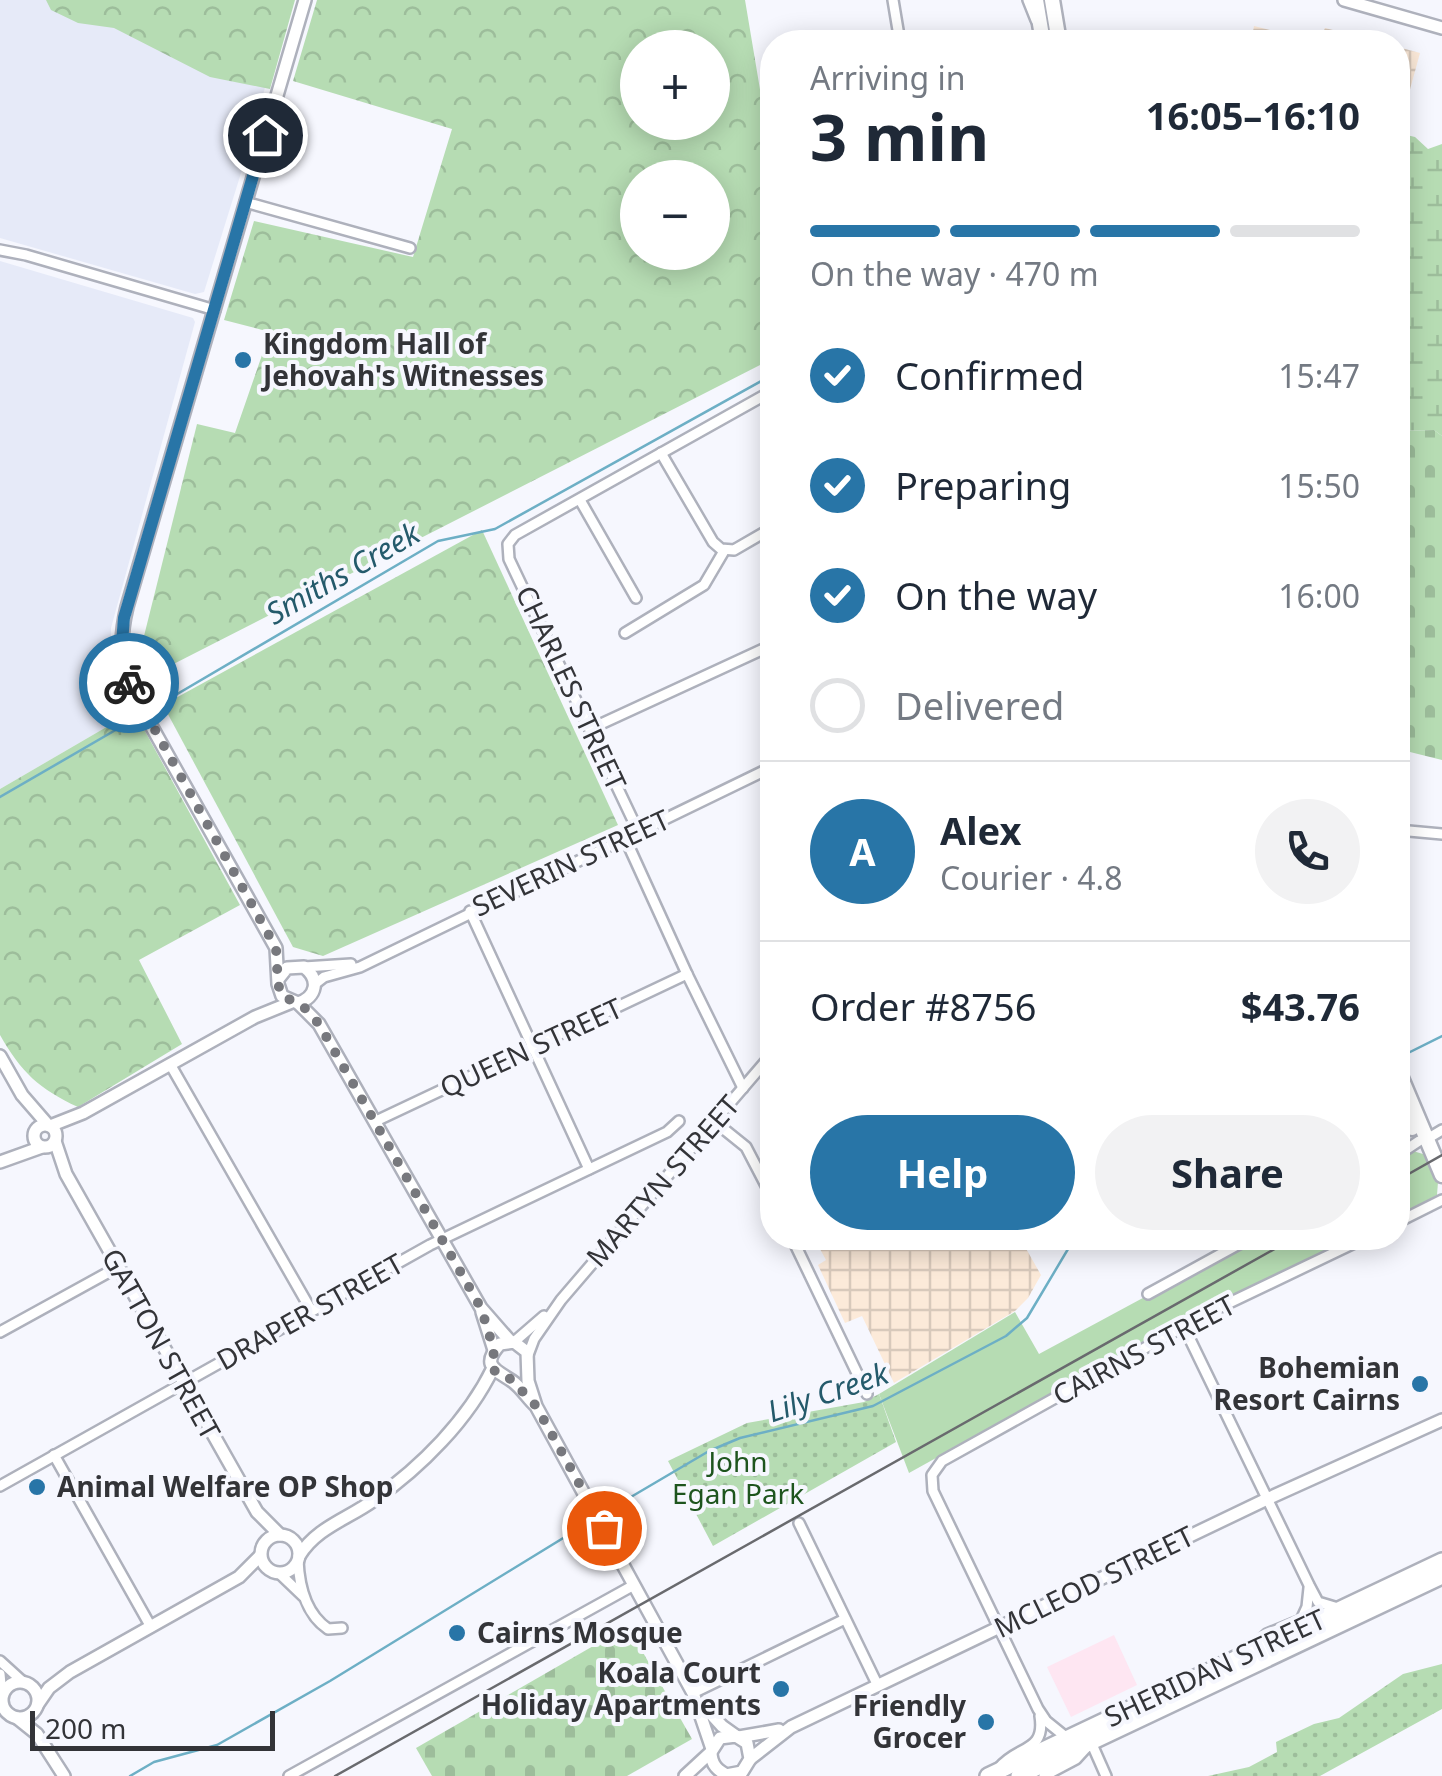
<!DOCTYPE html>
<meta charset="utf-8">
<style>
body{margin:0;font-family:"Noto Sans",sans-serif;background:#f2f2f3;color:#1f2937;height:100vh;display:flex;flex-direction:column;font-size:38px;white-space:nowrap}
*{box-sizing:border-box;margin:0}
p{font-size:32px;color:#747a83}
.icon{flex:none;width:55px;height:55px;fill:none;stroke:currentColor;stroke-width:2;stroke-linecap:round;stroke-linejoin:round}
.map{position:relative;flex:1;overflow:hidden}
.drawer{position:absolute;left:760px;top:30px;width:650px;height:1220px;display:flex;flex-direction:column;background:#fff;border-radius:40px;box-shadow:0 5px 25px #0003}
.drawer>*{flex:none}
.controls{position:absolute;left:620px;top:30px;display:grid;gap:20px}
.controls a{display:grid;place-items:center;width:110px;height:110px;border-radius:50%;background:#fff;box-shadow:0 5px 25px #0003;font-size:50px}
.scale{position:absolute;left:30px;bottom:25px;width:245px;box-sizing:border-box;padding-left:10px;border:5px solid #333438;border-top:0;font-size:28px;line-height:35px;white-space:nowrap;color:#333438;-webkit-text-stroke:8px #f6f7fe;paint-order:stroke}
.pin{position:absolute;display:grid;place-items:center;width:85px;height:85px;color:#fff;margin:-42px;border:5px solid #fff;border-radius:50%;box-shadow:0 2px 10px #0007}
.courier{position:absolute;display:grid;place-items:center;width:100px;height:100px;margin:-50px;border:8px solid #2875a7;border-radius:50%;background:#fff;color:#222;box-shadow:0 2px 12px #0007}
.headline em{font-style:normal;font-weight:700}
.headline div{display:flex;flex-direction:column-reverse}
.headline{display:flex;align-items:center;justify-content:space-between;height:170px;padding:0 50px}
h1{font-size:65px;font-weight:700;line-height:75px}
.bar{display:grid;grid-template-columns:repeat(4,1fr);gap:15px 10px;align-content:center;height:120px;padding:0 50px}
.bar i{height:12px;border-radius:8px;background:#e0e1e3}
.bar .active{background:#2875a7}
.bar p{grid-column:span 4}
.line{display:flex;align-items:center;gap:25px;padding:0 50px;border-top:2px solid #e0e1e3}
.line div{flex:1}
.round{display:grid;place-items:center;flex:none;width:105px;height:105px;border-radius:52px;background:#f2f2f3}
ol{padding:0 50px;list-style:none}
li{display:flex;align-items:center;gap:30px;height:110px}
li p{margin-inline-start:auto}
li .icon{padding:10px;border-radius:50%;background:#2875a7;color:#fff;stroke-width:4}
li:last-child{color:#747a83}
li i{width:55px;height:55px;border:5px solid #e0e1e3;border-radius:50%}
.cta{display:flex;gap:20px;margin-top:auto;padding:20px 50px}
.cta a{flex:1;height:115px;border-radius:60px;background:#2875a7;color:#fff;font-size:40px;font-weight:700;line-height:115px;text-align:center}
.cta a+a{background:#f2f2f3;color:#1f2937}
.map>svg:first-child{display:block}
.commercial{fill:#fee6f2}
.industrial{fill:url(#industrial-grid)}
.built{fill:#e6eaf8}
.grass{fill:#b6dcb3}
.forest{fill:url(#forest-crowns);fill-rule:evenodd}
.wetland{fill:url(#wetland-marsh)}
.cemetery{fill:url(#cemetery-stones)}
.park{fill:url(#park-dots)}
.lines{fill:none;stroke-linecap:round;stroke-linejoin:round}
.stream{stroke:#6dafc5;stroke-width:2.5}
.minor-casing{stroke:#aeb1bc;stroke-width:14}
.tertiary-casing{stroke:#aeb1bc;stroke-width:16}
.primary-casing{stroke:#aeb1bc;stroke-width:19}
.trunk-casing{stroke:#aeb1bc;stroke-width:20}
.minor{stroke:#fff;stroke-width:9}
.tertiary{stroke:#fff;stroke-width:11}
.primary{stroke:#fff;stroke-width:14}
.trunk{stroke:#fff;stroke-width:15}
.rail{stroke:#696a6e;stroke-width:2.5}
.done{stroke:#77787d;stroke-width:10;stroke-dasharray:0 18}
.route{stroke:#2875a7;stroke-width:12}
.poi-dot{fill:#2875a7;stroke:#f6f7fe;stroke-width:4}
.labels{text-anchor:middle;stroke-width:8;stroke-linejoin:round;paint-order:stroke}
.poi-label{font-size:28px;font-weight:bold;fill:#333438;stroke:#f6f7fe;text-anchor:start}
.street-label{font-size:28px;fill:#333438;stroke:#f6f7fe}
.park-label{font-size:28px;fill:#1e551e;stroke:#f6f7fe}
.water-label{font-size:30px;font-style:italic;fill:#245a6b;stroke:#f6f7fe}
</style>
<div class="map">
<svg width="1442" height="1776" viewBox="0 0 1442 1776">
<defs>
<pattern id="industrial-grid" width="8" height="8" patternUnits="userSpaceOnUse" patternTransform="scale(2.5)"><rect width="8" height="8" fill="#fcead9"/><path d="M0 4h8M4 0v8" fill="none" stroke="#d8c9bb"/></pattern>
<pattern id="forest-crowns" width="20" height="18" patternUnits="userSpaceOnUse" patternTransform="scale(2.5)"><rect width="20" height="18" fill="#b6dcb3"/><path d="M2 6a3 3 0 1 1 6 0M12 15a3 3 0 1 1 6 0" fill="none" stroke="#9dbd9b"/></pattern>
<pattern id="wetland-marsh" width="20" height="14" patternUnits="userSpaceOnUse" patternTransform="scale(2.5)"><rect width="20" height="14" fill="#b6dcb3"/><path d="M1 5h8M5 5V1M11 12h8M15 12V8" fill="none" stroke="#9dbd9b"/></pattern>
<pattern id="cemetery-stones" width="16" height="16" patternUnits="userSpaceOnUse" patternTransform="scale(2.5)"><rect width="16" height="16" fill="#b6dcb3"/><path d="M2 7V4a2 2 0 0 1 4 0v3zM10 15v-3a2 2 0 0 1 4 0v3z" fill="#9dbd9b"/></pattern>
<pattern id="park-dots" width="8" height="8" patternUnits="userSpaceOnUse" patternTransform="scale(2.5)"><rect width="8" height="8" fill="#b6dcb3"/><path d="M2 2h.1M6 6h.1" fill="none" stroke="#9dbd9b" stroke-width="1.8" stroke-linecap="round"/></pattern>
</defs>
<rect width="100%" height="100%" fill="#f6f7fe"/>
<path class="commercial" d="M1114,1635L1137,1685L1071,1717L1047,1667Z"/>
<g class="industrial">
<path d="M1254,26L1319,42L1325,28L1380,42H1251Z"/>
<path d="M1398,47L1420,53L1398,133Z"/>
<path d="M814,1238H1020L1041,1275L1028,1298L1015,1311L894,1383L862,1316L845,1323L818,1265L826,1260Z"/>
</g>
<g class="built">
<path d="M0,0H200L282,25L246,157L204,292L195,294L0,238Z"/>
<path d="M0,261L193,318L195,322L111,628V661L134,711L0,789Z"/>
</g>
<g class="grass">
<path d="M1413,1151L1423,1154L1438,1182L1437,1195L1398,1217V1159Z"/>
<path d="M1254,1238H1354L1199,1312L909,1473L879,1394L1015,1312L1039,1354Z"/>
</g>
<g class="forest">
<path d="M46,0H295L270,89L210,77L114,28L78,23L51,10Z"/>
<path d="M317,0H745L772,161V359L150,676L142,644L197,424L235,433L270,332L224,320L254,221L413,257L452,129L293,81ZM638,48H712V122H638ZM638,178H712V252H638Z"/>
<path d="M482,530L618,825L323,956L293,947L163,705Z"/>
<path d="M134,711L240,905L139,960L182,1044L78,1107C39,1089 21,1072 0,1035V789Z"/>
</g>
<path class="wetland" d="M1398,133L1415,137L1428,149L1442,144V436L1434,430L1398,431Z"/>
<g class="cemetery">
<path d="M1434,430L1442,436V760L1398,749V431Z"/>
<path d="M628,1626L692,1739L627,1776H432L416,1748Z"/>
</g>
<g class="park">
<path d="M879,1394L896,1442L713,1546L668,1461L747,1423L864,1402Z"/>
<path d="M1442,1664V1709L1320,1776H1208L1249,1767L1277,1752L1276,1742L1314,1724L1339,1718L1403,1674Z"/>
</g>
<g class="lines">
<g class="stream">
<path d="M150,710L438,541L495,529L772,375"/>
<path d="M0,797L138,717"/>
<path d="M1398,1058L1442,1036"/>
<path d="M602,1514L709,1451L740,1438L873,1406L1006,1336L1027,1318L1071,1244L1079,1238"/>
<path d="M130,1776L154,1762L217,1745L330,1681L591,1521"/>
</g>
<g class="minor-casing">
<g id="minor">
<path d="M893,0L900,42"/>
<path d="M1028,0L1036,20"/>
<path d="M245,202L410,248"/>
<path d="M0,250L26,255L215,310"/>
<path d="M661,453L713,542L721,549L734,550L772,528"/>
<path d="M580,500L636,598"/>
<path d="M625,633L704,585L724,551"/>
<path d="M590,729L772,645"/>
<path d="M1398,830L1442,834"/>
<path d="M638,831L509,559L508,544L515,535L772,391"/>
<path d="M625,838L687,974L743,1088"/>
<path d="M470,911L589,1169"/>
<path d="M304,967L351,964"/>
<path d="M315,984L324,977L360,967L772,767"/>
<path d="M170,1064L311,1310"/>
<path d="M376,1121L687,974"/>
<path d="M715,1122L746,1147L772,1197"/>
<path d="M1427,1139L1442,1130"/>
<path d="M1398,1155L1419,1141"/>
<path d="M1398,1222L1442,1200"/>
<path d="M792,1238L867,1394"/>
<path d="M1148,1294L1250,1238"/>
<path d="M1184,1327L1309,1585L1318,1602L1338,1608"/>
<path d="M0,1332L118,1267"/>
<path d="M514,1342L544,1316"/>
<path d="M528,1355L534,1339L561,1300L772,1054"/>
<path d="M54,1455L151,1627"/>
<path d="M0,1486L430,1245L667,1132L679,1121"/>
<path d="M799,1523L878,1686"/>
<path d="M298,1560C299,1585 306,1614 328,1629L342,1628"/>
<path d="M280,1574L303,1596"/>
<path d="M1256,1644L1267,1634L1301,1620L1307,1607L1309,1588"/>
<path d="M0,1661L22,1681"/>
<path d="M0,1674L2,1695"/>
<path d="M693,1693L845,1619"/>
<path d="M1067,1738L1046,1721L1038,1709L933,1491L932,1475L942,1461L1204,1315L1365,1238"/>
<path d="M1091,1742L1106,1776"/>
<path d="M999,1768C1017,1745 1046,1753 1040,1716"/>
<path d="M289,1776L634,1585"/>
<path d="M1044,1776L1076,1759L1086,1748"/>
</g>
</g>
<g class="tertiary-casing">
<g id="tertiary">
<path d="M1344,0L1442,28"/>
<path d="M279,978L287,968L304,967C320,979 317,997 298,1003L282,996L278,984L276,948L135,697C120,666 119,640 127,607L305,0"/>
<path d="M298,1003L319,1024L481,1308L510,1341"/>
<path d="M0,1056L22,1095L48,1125"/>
<circle cx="45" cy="1136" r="11"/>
<path d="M50,1126L83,1113L255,1017L292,1002"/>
<path d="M55,1141L66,1174L257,1512L280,1535"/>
<path d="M0,1162L42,1147"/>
<path d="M482,1312L494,1350"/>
<path d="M536,1406C528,1399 521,1387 512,1381C496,1370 480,1366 500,1344L514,1342L527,1352L528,1381L536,1406L693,1693L712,1749"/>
<circle cx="280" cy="1554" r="19"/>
<path d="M299,1556C317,1527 348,1519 374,1500C421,1467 468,1420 493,1368"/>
<circle cx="20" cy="1700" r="18"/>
<path d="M38,1704L49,1688L70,1672L239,1577L260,1556"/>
<path d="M702,1704L722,1726L736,1736"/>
<path d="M17,1718L37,1734L64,1776"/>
<path d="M739,1737L779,1730"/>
<path d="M750,1759L791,1727L1267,1499L1442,1420"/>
<path d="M726,1775L742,1772L750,1759L747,1743L736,1736L720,1738L711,1752C711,1765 718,1771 729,1776"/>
<path d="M685,1776L711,1752"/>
</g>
</g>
<g class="primary-casing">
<g id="primary">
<path d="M1036,0L1043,42"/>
<path d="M1052,0L1059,42"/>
<path d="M1398,1071L1442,1175"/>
<path d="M1398,1099L1412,1128"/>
</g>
</g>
<g class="trunk-casing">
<g id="trunk">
<path d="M988,1776L1442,1561"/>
<path d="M1019,1776L1442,1576"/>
</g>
</g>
<use href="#minor" class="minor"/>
<use href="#tertiary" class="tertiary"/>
<use href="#primary" class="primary"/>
<use href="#trunk" class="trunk"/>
<g class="rail">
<path d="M1398,1180L1442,1155"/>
<path d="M335,1776L1294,1238"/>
</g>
</g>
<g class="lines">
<path class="done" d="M129,683L276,948L278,984L282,996L302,1005L319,1024L481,1308L494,1350L492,1368L501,1377L511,1379L536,1406L604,1528"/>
<path class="route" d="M129,683L121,655L124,618L265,135"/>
</g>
<g class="poi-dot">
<circle cx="243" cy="360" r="10"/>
<circle cx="1420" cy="1384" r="10"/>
<circle cx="37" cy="1487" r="10"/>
<circle cx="457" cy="1633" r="10"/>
<circle cx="781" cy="1689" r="10"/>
<circle cx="986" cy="1722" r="10"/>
</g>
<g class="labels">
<g class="poi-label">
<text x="263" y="354">Kingdom Hall of<tspan x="263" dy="32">Jehovah's Witnesses</tspan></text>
<text x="1400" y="1378" text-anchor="end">Bohemian<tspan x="1400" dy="32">Resort Cairns</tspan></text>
<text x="57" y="1497">Animal Welfare OP Shop</text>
<text x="477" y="1643">Cairns Mosque</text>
<text x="761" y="1683" text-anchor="end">Koala Court<tspan x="761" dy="32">Holiday Apartments</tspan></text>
<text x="966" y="1716" text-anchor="end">Friendly<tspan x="966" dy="32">Grocer</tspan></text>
</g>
<g class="street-label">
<text transform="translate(571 688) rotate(65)" y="10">CHARLES STREET</text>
<text transform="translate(571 863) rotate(-25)" y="10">SEVERIN STREET</text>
<text transform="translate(531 1048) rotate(-25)" y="10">QUEEN STREET</text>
<text transform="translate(663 1181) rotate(-49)" y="10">MARTYN STREET</text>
<text transform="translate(310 1312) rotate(-29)" y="10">DRAPER STREET</text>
<text transform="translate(161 1344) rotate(61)" y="10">GATTON STREET</text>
<text transform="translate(1144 1350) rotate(-28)" y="10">CAIRNS STREET</text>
<text transform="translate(1094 1582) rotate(-26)" y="10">MCLEOD STREET</text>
<text transform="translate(1215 1668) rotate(-25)" y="10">SHERIDAN STREET</text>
</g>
<g class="park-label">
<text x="738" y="1472">John<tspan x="738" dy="32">Egan Park</tspan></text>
</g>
<g class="water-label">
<text transform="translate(343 574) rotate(-30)" y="10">Smiths Creek</text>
<text transform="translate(828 1393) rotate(-19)" y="10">Lily Creek</text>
</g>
</g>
</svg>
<div class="controls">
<a>+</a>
<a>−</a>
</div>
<div class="scale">200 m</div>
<div class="pin" style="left:604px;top:1528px;background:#ea580c"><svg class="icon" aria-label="bag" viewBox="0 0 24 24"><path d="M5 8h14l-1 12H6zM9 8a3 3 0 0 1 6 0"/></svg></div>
<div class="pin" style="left:265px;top:135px;background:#1f2937"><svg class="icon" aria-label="home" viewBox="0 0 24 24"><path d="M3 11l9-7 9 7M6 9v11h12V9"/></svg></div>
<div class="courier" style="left:129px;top:683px"><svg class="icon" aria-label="bike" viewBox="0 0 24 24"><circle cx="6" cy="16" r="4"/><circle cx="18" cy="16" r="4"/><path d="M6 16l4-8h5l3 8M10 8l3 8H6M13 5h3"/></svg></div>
<section class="drawer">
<div class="headline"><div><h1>3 min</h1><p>Arriving in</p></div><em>16:05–16:10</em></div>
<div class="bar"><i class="active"></i><i class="active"></i><i class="active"></i><i></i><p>On the way · 470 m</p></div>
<ol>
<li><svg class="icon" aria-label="check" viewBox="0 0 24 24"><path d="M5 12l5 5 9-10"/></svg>Confirmed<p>15:47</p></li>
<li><svg class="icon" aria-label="check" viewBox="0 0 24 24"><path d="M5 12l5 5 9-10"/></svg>Preparing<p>15:50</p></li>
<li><svg class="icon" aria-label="check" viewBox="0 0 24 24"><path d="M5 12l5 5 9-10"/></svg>On the way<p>16:00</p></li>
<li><i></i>Delivered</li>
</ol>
<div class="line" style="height:180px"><b class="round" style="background:#2875a7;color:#fff">A</b><div><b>Alex</b><p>Courier · 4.8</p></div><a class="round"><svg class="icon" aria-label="phone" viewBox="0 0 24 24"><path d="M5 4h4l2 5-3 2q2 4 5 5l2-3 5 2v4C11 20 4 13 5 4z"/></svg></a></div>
<div class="line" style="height:130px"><div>Order #8756</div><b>$43.76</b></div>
<div class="cta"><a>Help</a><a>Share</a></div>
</section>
</div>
